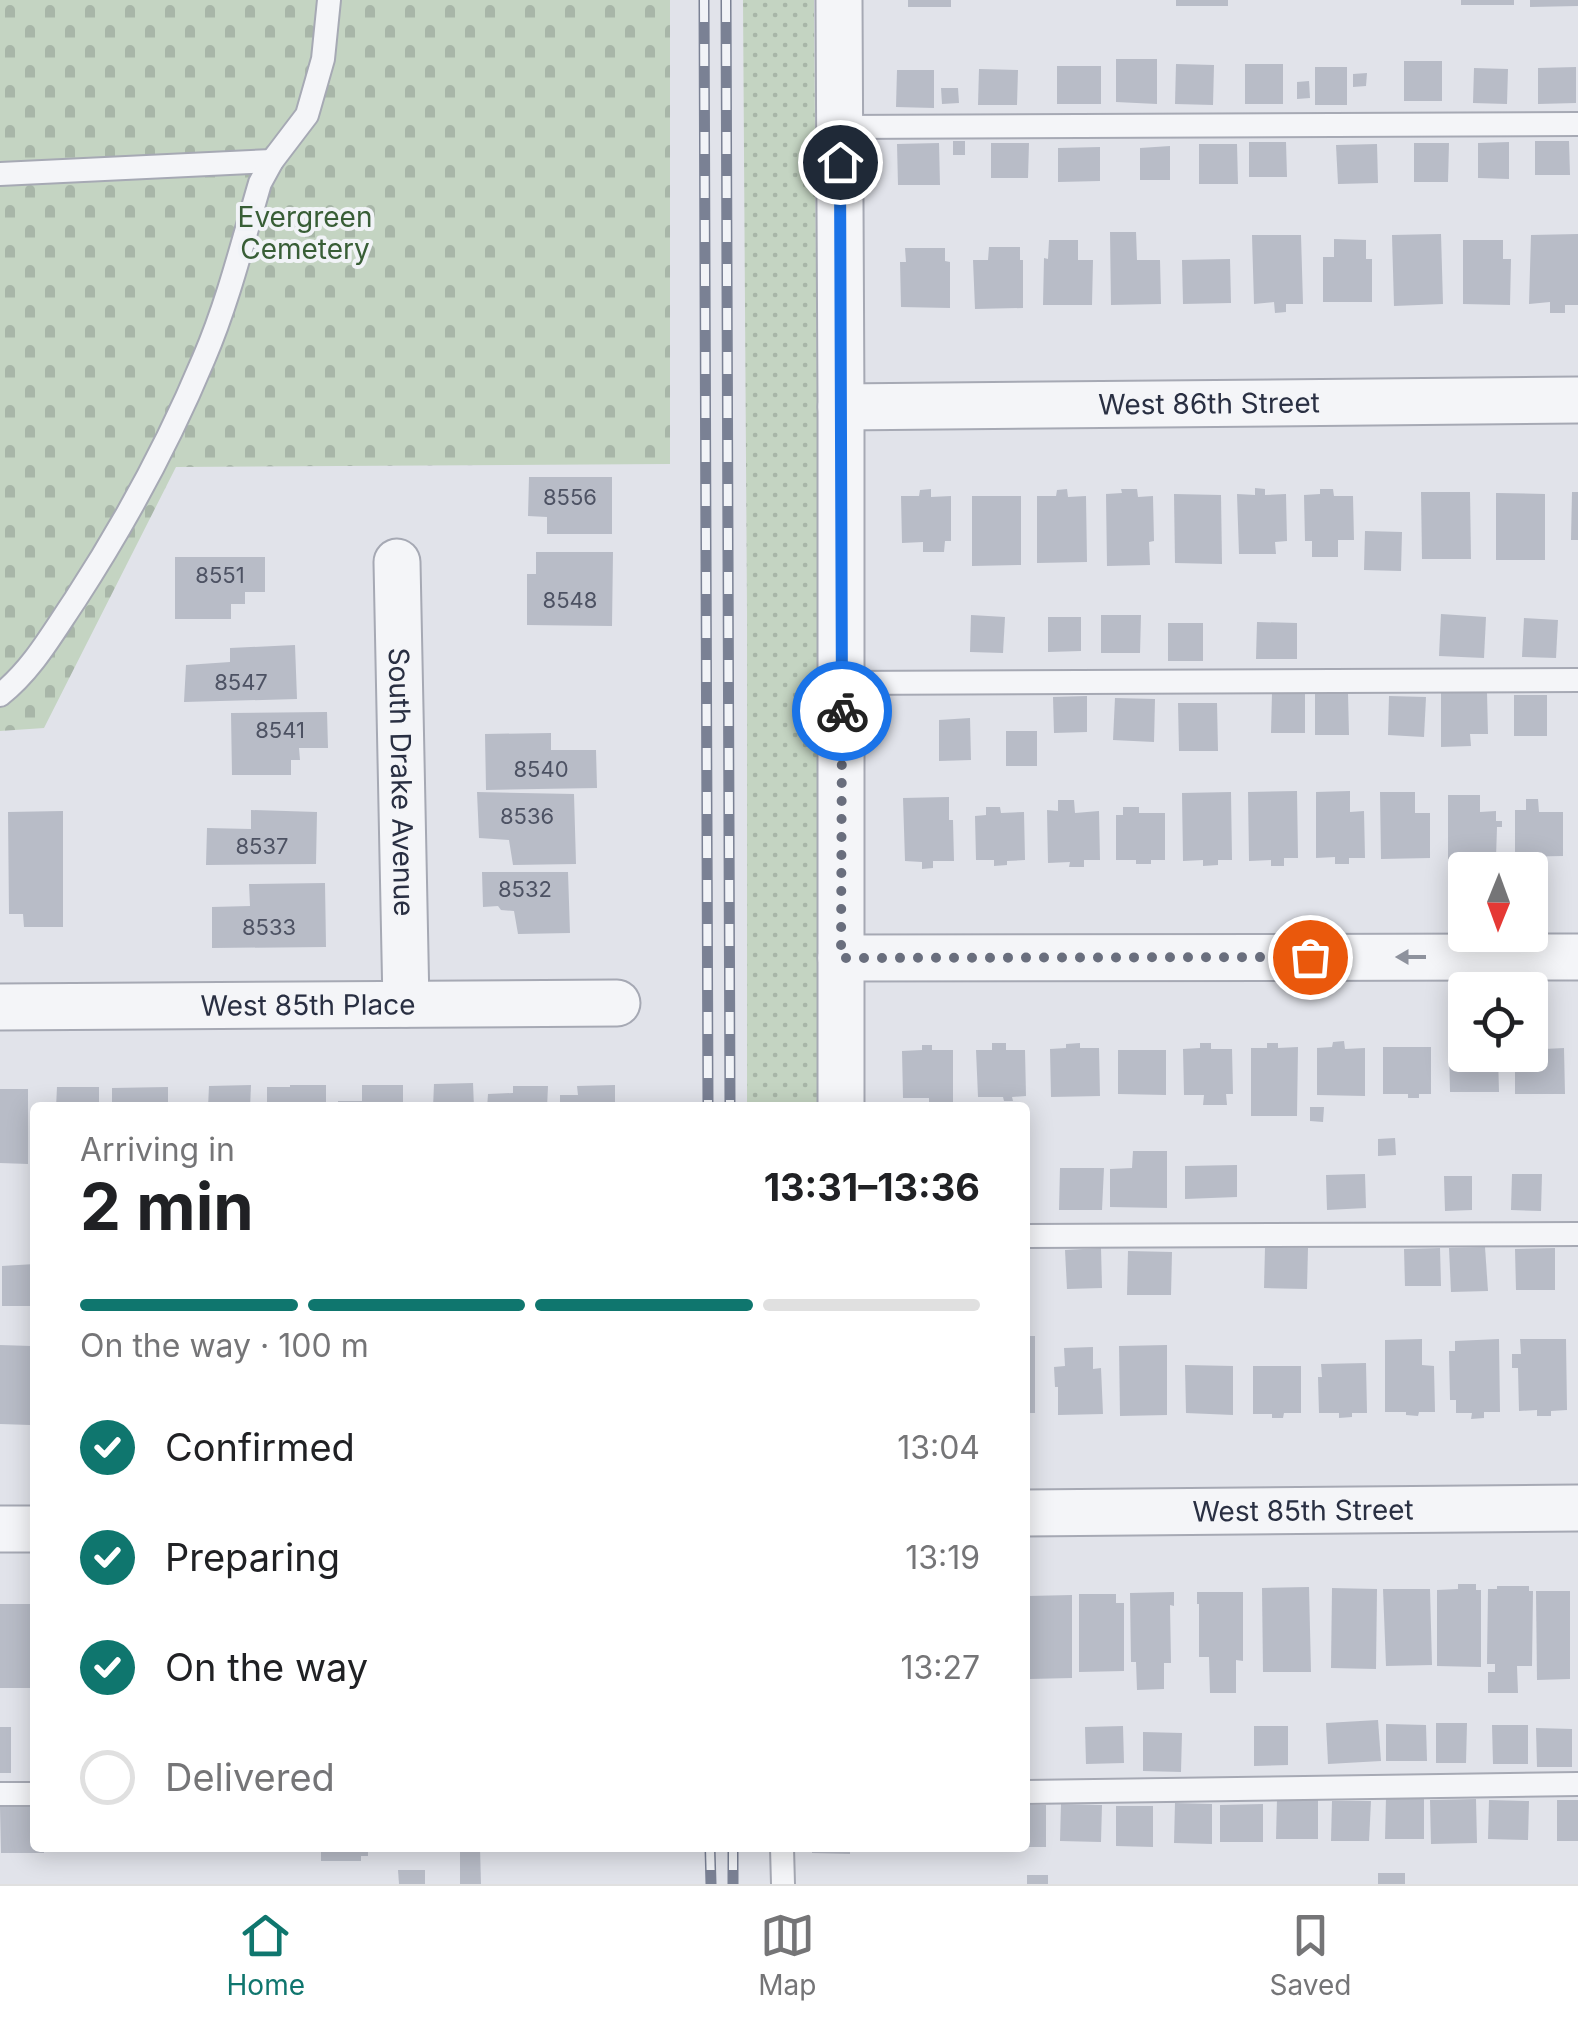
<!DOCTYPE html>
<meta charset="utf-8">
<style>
body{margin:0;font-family:Inter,sans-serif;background:#f6f6f6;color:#202124;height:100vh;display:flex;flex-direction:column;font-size:38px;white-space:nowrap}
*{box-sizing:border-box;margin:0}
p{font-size:32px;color:#757577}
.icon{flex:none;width:55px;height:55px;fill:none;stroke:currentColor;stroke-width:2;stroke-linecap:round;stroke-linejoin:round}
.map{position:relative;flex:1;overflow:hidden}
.sheet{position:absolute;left:30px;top:1102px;width:1000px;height:750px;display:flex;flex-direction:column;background:#fff;border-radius:10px;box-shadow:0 5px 25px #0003}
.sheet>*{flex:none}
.needle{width:65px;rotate:181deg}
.tools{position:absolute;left:1448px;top:852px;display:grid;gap:20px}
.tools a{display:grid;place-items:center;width:100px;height:100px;border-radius:10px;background:#fff;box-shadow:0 5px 25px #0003;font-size:50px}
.pin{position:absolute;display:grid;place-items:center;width:85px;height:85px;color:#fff;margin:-42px;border:5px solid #fff;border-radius:50%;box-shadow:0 2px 10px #0007}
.courier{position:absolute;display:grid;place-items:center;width:100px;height:100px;margin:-50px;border:8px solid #1a73e8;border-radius:50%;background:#fff;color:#222;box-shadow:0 2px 12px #0007}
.overview em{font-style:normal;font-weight:700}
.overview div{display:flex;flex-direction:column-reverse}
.overview{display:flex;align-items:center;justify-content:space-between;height:170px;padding:0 50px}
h1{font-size:65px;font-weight:700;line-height:75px}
.bar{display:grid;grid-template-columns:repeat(4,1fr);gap:15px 10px;align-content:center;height:120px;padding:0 50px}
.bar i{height:12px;border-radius:8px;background:#e0e0e0}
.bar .active{background:#0f766e}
.bar p{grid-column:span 4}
ol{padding:0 50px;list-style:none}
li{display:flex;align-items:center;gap:30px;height:110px}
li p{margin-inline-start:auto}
li .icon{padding:10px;border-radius:50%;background:#0f766e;color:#fff;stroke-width:4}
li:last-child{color:#757577}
li i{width:55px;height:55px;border:5px solid #e0e0e0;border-radius:50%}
.tabs{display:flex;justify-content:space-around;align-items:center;height:140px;border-top:2px solid #e0e0e0;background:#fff;font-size:28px;color:#757577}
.tabs a{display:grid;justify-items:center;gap:5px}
.tabs .active{color:#0f766e}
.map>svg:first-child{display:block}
.grass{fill:url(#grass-dots)}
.cemetery{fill:url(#cemetery-stones)}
.building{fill:#b8bcc7}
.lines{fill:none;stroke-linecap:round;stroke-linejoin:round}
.lane-casing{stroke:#a6a9b4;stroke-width:26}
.street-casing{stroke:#a6a9b4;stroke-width:49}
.lane{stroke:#f4f5f8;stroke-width:22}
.street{stroke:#f4f5f8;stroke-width:45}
.rail-casing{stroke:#7a8194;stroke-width:11}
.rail{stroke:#f1f3f7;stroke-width:8;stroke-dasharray:22;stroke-linecap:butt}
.oneway{fill:#8e929d}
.done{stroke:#696e7d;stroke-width:10;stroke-dasharray:0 18}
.route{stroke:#1a73e8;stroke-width:12}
.labels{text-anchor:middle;stroke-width:8;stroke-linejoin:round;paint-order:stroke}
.number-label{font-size:22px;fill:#4d5263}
.park-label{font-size:28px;fill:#385e36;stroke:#f1f3f7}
.street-label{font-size:28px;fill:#292f42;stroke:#f1f3f7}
</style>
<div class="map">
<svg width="1578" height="1884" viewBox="0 0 1578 1884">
<defs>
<pattern id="grass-dots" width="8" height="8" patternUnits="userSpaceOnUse" patternTransform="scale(2.5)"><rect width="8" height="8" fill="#c4d4c2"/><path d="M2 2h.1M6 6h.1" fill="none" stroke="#a8b6a8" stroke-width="1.8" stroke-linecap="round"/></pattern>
<pattern id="cemetery-stones" width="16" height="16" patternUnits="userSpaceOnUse" patternTransform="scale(2.5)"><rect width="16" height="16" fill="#c4d4c2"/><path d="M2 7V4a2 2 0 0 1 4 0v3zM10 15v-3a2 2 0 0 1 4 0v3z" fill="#a8b6a8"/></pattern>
</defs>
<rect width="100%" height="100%" fill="#e1e3ea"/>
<path class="grass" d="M743,0H814L821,940L820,1107H747V612Z"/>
<path class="cemetery" d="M0,0H670V464L176,467L44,728L0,731Z"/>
<g class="building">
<rect x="908" y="0" width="43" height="7"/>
<rect x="1176" y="0" width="52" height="6"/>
<rect x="1461" y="0" width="53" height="5"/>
<path d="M1530,0H1578V6L1530,7Z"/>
<path d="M1116,59H1157V104L1116,102Z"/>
<rect x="1404" y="61" width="38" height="40"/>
<path d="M1176,64L1214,65L1213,105L1175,104Z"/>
<rect x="1245" y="64" width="38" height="40"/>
<rect x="1057" y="66" width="44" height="38"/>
<rect x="1315" y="67" width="32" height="38"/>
<path d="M1576,67V103L1538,104V68Z"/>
<path d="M1474,68L1508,69L1507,104L1473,103Z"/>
<path d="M979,69L1018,70L1017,105H978Z"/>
<path d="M897,70H934V108L896,107Z"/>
<path d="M1367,73L1366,86L1353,87V74Z"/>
<path d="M1309,81L1310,98L1297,99V82Z"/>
<path d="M941,88H958L959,103L942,104Z"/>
<rect x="953" y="141" width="12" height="14"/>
<path d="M1535,141H1569L1570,175H1535Z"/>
<path d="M1249,142H1286L1287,177H1249Z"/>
<path d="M1509,142V179L1478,178V143Z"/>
<path d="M939,143L940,185H898L897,144Z"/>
<path d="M991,143H1029L1028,178H991Z"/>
<path d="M1414,143H1449L1448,182H1414Z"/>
<path d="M1199,144H1237L1238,184H1199Z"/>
<path d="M1377,144L1378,183L1338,184L1336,145Z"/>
<path d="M1170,146V180H1140V148Z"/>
<path d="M1100,147V181L1058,182V148Z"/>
<path d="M1110,232H1136L1137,260H1160L1161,304L1111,305Z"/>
<path d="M1441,234L1443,304L1394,306L1392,235Z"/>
<path d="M1578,234V305H1565V313H1550V302L1529,304L1531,235Z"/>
<path d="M1252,235H1301L1303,304H1286V312L1275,313L1274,302L1254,304Z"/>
<path d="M1334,239L1366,240V259H1372V302H1323V257H1334Z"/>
<path d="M1049,240H1078V260H1093L1092,305H1043L1044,258L1048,259Z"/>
<path d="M1463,240H1503V259H1511L1510,305L1463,304Z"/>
<path d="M989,247H1020V260H1023V308L975,309L973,260H988Z"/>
<path d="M905,248H945V261L950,262V308L901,307L900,262H906Z"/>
<path d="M1230,259L1231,303L1183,304L1182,260Z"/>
<path d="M529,477H612V534H547V517L528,516Z"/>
<path d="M1255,488L1265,489V495L1286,494L1287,541L1275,542L1276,554H1239L1237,494L1255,495Z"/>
<path d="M931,489V497L951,496V541H945L944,552H923V542L902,543L901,496H919L920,490Z"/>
<path d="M1067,489L1068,497L1086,496L1087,562L1037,563V496H1056L1057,490Z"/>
<path d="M1121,489H1137L1138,497L1153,496L1154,541L1149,542L1150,565L1107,566L1106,494L1122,493Z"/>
<path d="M1320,489H1333L1334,496H1353L1354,540H1338V557H1312V541H1305L1304,495L1320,494Z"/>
<path d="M1421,492H1470L1471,559H1422Z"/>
<path d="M1572,492H1578V540H1571Z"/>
<path d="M1496,493L1545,494V560H1496Z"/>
<path d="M1174,494L1221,495L1222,564L1175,563Z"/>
<path d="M972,496H1021V565L972,566Z"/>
<path d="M1365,531L1402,532L1401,571L1364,570Z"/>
<path d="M536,552H613L612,626L527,625V574H536Z"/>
<path d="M175,557H265V592H245V604H231V619H175Z"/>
<path d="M1441,614L1486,617L1484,658L1439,656Z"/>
<path d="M971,615L1005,617L1003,653L970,652Z"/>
<path d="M1101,615H1141L1140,653H1101Z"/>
<path d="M1048,617H1081V651L1048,652Z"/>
<path d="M1524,618L1558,620L1556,658L1522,657Z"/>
<path d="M1257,622L1297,623V659H1256Z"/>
<rect x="1168" y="623" width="35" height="38"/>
<path d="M295,645L297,699L184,702L186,665L230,662V648Z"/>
<path d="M1441,692H1487L1488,734H1470L1471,746L1441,747Z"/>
<path d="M1272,693H1305V733H1271Z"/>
<path d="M1348,693L1349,735H1315V694Z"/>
<rect x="1514" y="695" width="33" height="41"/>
<path d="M1087,696V732L1054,733L1053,697Z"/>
<path d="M1389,696L1426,697L1424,737L1388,735Z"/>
<path d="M1115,698L1155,699L1154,742L1113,740Z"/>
<path d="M1178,703H1217L1218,751H1179Z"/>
<path d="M327,712L328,748H299L300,760H291V775H232L231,713Z"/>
<path d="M970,718L971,760L939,761V720Z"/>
<rect x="1006" y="731" width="31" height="35"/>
<path d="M551,733V750H596L597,788L486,790L485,734Z"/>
<path d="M1297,791L1298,858H1284V866H1271V860L1249,861L1248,792Z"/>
<path d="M1350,791V812L1364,811L1365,858H1349V864H1335V857L1316,858V792Z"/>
<path d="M477,792L574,794L576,864L513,865L509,840L479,838Z"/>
<path d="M1231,792L1232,860H1218V865L1203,866V860L1183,861L1182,793Z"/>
<path d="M1380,792H1415V813H1430V858L1381,859Z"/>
<path d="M1448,795H1480V812L1496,811V821H1502V827H1497L1496,858L1480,857V863H1470V860L1448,859Z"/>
<path d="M949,797V820H953L954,861H933V868L922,869V862L905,861L903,798Z"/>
<path d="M1526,799H1538L1539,812H1563V856L1515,857V810H1526Z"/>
<path d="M1058,800H1074L1075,813L1099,811L1100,860H1084V867H1069L1070,862L1048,863L1047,810L1058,811Z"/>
<path d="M986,807H1000L1001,813L1024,812L1025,860L1007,861V865L994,866V860H976L975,816L986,815Z"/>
<path d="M1123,807H1139V813H1165V860H1151V864H1136V860H1116V815H1123Z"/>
<path d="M251,810L317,812L316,864L206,865L207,828L251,829Z"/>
<path d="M63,811V927H24L23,914H9L8,812Z"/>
<path d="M482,872H568L570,933L518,934L514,911L501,910L498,906L483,907Z"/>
<path d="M325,883L326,947L212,948V907L250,906L249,884Z"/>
<path d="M1531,1040H1544V1049L1564,1048L1565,1094H1515V1055H1530Z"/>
<path d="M1344,1041L1345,1049L1365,1048V1096L1317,1095V1048L1332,1047L1333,1042Z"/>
<path d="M992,1043H1006V1050H1025L1026,1096L1012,1097L1013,1101H1004L1003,1097H978L976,1050H992Z"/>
<path d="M1080,1043V1048H1099L1100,1096L1051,1097L1050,1049L1066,1048V1044Z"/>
<path d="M1200,1043H1211V1049H1232L1233,1094H1226L1227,1105H1203L1204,1095H1184L1183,1049L1200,1048Z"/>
<path d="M1267,1043H1278V1048L1298,1047L1297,1116H1251V1048H1267Z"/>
<path d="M922,1045H932V1050H953V1108H929V1098H903L902,1051L922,1050Z"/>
<path d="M1383,1047H1431V1094H1419V1098H1408V1094H1383Z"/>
<path d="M1449,1049H1465V1055H1498L1499,1092H1450Z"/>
<path d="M1118,1050H1166V1095L1118,1094Z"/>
<path d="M473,1083L474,1108H433L434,1084Z"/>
<path d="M251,1085L250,1108H208L209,1086Z"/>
<path d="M290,1085H326V1108H267V1087H290Z"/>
<path d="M362,1085H403V1108H338V1101H362Z"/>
<path d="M615,1085V1108H560V1095H578L577,1086Z"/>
<path d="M513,1086H548L547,1108H487L488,1094L513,1093Z"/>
<path d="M57,1087H99V1108H56Z"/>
<path d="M168,1087V1108H112V1088Z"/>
<path d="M0,1089H28V1164L0,1163Z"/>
<path d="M1310,1107H1324L1323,1122L1310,1121Z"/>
<path d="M1395,1138L1396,1155L1378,1156V1139Z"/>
<path d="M1133,1151H1167V1208L1110,1207V1169L1132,1168Z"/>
<path d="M1237,1165V1197L1185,1199V1166Z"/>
<path d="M1060,1168H1104L1102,1210H1059Z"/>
<path d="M1365,1174L1366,1208L1327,1210L1326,1175Z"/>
<path d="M1512,1174H1542L1541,1211L1511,1210Z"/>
<path d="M1444,1176H1472V1210L1445,1211Z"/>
<path d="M1485,1247L1488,1291L1451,1292L1449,1248Z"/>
<path d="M1101,1248L1102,1288L1067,1289L1065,1250Z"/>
<path d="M1265,1248H1308L1307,1289L1264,1288Z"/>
<path d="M1440,1248L1441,1286H1405L1404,1249Z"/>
<path d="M1555,1248V1290H1516L1515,1249Z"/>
<path d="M1128,1251L1172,1252L1171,1295H1127Z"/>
<path d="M35,1264V1306H2V1266Z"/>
<rect x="1025" y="1336" width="10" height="77"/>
<path d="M1422,1339V1365L1434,1366L1435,1412H1419L1418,1416L1406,1415V1412H1385V1340Z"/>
<path d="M1499,1339L1500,1412H1484V1418L1471,1419L1472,1413H1456V1400H1450L1449,1351H1455V1341Z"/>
<path d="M1520,1339H1566L1567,1410L1551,1411V1416H1537V1410L1519,1411L1518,1368H1512V1354H1521Z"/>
<path d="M0,1345L31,1346L30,1425L0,1424Z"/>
<path d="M1167,1345V1415L1120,1416L1119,1346Z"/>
<path d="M1093,1347V1369L1101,1368L1103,1414L1058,1415V1387H1055L1054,1367L1065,1366L1064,1348Z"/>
<path d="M1366,1363L1367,1413H1352V1417L1339,1418V1413H1319L1318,1377H1322L1321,1364Z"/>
<path d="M1185,1365L1233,1366V1415L1186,1413Z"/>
<path d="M1253,1366H1301V1413H1284L1283,1418H1272V1414H1253Z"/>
<path d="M1458,1584H1476V1590H1481V1667L1437,1666V1590L1458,1589Z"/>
<path d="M1497,1586H1529V1591H1533L1532,1666H1517L1518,1693H1488V1672H1495V1664H1487L1488,1589H1497Z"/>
<path d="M1309,1587L1311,1672H1263L1262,1588Z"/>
<path d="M1332,1588L1377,1589L1376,1669L1331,1668Z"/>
<path d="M1383,1589H1430L1432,1665L1386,1666Z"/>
<path d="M1536,1591H1570V1679L1537,1680Z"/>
<path d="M1174,1592V1606L1170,1605L1171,1663H1164V1689L1137,1690L1136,1662H1131L1130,1593Z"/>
<path d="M1197,1592H1243V1661L1236,1660V1693H1210L1209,1657H1199V1604H1197Z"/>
<path d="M1079,1594H1116V1603H1124V1671L1079,1672Z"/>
<path d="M1072,1595V1678L1029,1679L1028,1596Z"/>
<rect x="0" y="1604" width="32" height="84"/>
<path d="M1378,1720L1381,1761L1328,1764L1326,1723Z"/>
<path d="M1436,1723H1467L1466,1763H1436Z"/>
<path d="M1386,1724L1426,1725L1427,1761H1386Z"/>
<path d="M1492,1725H1528V1764H1493Z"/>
<path d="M1123,1726L1124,1763L1086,1764L1085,1727Z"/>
<path d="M1254,1726H1288V1765L1254,1766Z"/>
<rect x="0" y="1727" width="11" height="46"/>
<path d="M1536,1728L1572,1729V1767H1537Z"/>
<path d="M1143,1732L1182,1733L1181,1772L1143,1771Z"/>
<path d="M1318,1798V1839H1276L1277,1799Z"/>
<path d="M1386,1798H1424V1839H1385Z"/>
<path d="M1476,1799L1477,1843L1431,1844L1430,1800Z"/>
<path d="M1489,1800L1529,1801L1528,1840L1488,1839Z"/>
<rect x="1557" y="1800" width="21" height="41"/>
<path d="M1332,1801H1371L1369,1841H1331Z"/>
<path d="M1175,1803L1212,1804V1844L1174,1843Z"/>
<path d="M1061,1804L1102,1805L1101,1842L1060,1841Z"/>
<path d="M1263,1804V1842H1220V1805Z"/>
<rect x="1025" y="1805" width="21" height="42"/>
<path d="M1116,1806H1153V1847L1116,1846Z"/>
<path d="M0,1807H35V1848H44V1853H1Z"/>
<path d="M321,1848H368V1856H361V1861H321Z"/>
<path d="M460,1848H480L481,1884H460Z"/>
<path d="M812,1848H850V1854L812,1853Z"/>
<path d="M398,1870H425V1884H399Z"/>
<rect x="1378" y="1873" width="27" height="11"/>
<rect x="1027" y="1875" width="21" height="9"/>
</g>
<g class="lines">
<g class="lane-casing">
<g id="lane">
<path d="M840,127L1578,124"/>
<path d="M0,174L272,161"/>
<path d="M841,683L1578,680"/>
<path d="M0,695C32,670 52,634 75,600C125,523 169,442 204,358C228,302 243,241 260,183L272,161L307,115L323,59L329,0"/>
<path d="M1025,1236L1578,1234"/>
<path d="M1025,1792L1578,1784"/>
<path d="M0,1794H35"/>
<path d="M782,1848L783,1884"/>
</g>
</g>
<g class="street-casing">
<g id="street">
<path d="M839,0L841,407V1108"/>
<path id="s1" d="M841,407L1578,400"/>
<path id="s2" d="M397,562L406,1004"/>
<path d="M841,958L1578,957"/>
<path id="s3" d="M0,1007L617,1003"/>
<path id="s4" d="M1025,1513L1578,1508"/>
<path d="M0,1529H35"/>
</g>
</g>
<use href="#lane" class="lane"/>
<use href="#street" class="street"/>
<g class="rail-casing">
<g id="rail">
<path d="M704,0L708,1108"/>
<path d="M726,0L730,1108"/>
<path d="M710,1848L711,1884"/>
<path d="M733,1848V1884"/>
</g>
</g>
<use href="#rail" class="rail"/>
</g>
<defs><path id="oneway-solid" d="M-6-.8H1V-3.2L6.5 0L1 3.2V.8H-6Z" transform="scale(2.5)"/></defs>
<use class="oneway" href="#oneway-solid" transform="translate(1411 957) rotate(180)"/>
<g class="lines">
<path class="done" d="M842,711L841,958L1310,957"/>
<path class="route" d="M840,162L842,711"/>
</g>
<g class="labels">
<g class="number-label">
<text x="570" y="505">8556</text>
<text x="220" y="583">8551</text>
<text x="570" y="608">8548</text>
<text x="241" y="690">8547</text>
<text x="280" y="738">8541</text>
<text x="541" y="777">8540</text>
<text x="527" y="824">8536</text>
<text x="262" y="854">8537</text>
<text x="525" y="897">8532</text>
<text x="269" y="935">8533</text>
</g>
<g class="park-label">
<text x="305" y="227">Evergreen<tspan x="305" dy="32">Cemetery</tspan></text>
</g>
<g class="street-label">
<text dy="10" stroke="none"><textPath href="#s1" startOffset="368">West 86th Street</textPath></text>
<text dy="10" stroke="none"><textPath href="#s2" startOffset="220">South Drake Avenue</textPath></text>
<text dy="10" stroke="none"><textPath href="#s3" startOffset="308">West 85th Place</textPath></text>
<text dy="10" stroke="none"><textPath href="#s4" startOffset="278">West 85th Street</textPath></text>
</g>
</g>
</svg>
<div class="tools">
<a><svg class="needle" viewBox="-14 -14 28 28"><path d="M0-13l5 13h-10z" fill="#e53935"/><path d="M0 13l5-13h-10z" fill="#757577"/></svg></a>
<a><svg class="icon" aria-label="locate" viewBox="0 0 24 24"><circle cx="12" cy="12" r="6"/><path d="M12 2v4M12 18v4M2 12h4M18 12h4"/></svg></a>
</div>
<div class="pin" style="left:1310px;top:957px;background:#ea580c"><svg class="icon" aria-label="bag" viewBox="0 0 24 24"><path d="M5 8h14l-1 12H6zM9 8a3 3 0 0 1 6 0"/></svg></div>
<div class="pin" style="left:840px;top:162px;background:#1f2937"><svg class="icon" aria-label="home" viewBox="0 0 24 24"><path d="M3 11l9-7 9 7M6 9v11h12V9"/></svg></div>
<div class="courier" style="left:842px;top:711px"><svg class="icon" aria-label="bike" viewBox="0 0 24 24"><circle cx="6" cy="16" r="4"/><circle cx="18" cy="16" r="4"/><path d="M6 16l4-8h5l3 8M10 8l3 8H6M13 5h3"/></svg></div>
<section class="sheet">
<div class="overview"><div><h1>2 min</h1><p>Arriving in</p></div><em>13:31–13:36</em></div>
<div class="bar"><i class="active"></i><i class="active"></i><i class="active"></i><i></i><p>On the way · 100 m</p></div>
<ol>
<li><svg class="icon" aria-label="check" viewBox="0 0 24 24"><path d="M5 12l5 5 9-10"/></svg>Confirmed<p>13:04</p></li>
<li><svg class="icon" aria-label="check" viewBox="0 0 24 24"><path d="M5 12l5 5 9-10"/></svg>Preparing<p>13:19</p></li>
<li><svg class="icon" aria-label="check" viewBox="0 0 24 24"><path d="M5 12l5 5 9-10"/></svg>On the way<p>13:27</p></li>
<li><i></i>Delivered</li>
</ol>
</section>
</div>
<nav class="tabs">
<a class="active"><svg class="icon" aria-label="home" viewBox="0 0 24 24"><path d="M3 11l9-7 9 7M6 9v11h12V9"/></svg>Home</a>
<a><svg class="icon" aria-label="map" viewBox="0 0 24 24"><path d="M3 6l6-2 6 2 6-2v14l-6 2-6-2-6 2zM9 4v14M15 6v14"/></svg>Map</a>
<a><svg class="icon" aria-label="saved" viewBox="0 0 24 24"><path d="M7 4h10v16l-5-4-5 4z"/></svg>Saved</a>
</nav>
